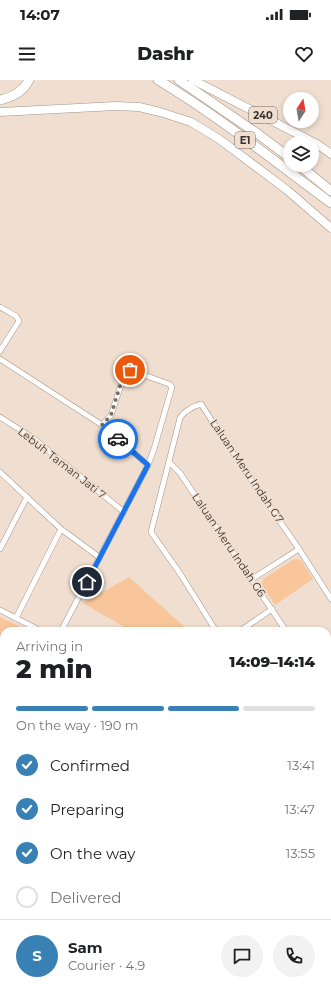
<!DOCTYPE html>
<meta charset="utf-8">
<style>
body{margin:0;font-family:Montserrat,sans-serif;background:#f2f2f2;color:#202124;height:100vh;display:flex;flex-direction:column;font-size:15px;white-space:nowrap}
*{box-sizing:border-box;margin:0}
p{font-size:13px;color:#757577}
.icon{flex:none;width:22px;height:22px;fill:none;stroke:currentColor;stroke-width:2;stroke-linecap:round;stroke-linejoin:round}
.map{position:relative;flex:1;overflow:hidden}
.panel{position:absolute;left:0px;top:547px;width:331px;height:372px;display:flex;flex-direction:column;background:#fff;border-radius:12px 12px 0 0;box-shadow:0 2px 6px #0003}
.panel>*{flex:none}
.needle{width:26px;rotate:11deg}
.controls{position:absolute;left:283px;top:12px;display:grid;gap:8px}
.controls a{display:grid;place-items:center;width:36px;height:36px;border-radius:50%;background:#fff;box-shadow:0 2px 6px #0003;font-size:20px}
.pin{position:absolute;display:grid;place-items:center;width:34px;height:34px;color:#fff;margin:-17px;border:2px solid #fff;border-radius:50%;box-shadow:0 1px 4px #0007}
.courier{position:absolute;display:grid;place-items:center;width:40px;height:40px;margin:-20px;border:3px solid #1a73e8;border-radius:50%;background:#fff;color:#222;box-shadow:0 1px 5px #0007}
.overview em{font-style:normal;font-weight:800}
.overview div{display:flex;flex-direction:column-reverse}
.overview{display:flex;align-items:center;justify-content:space-between;height:68px;padding:0 16px}
h1{font-size:26px;font-weight:800;line-height:30px}
.bar{display:grid;grid-template-columns:repeat(4,1fr);gap:6px 4px;align-content:center;height:48px;padding:0 16px}
.bar i{height:5px;border-radius:3px;background:#e0e0e0}
.bar .on{background:#3981b5}
.bar p{grid-column:span 4}
.line{display:flex;align-items:center;gap:10px;padding:0 16px;border-top:1px solid #e0e0e0}
.line div{flex:1}
.round{display:grid;place-items:center;flex:none;width:42px;height:42px;border-radius:21px;background:#f2f2f2}
ol{padding:0 16px;list-style:none}
li{display:flex;align-items:center;gap:12px;height:44px}
li p{margin-inline-start:auto}
li .icon{padding:4px;border-radius:50%;background:#3981b5;color:#fff;stroke-width:4}
li:last-child{color:#757577}
li i{width:22px;height:22px;border:2px solid #e0e0e0;border-radius:50%}
.status{display:flex;justify-content:space-between;align-items:center;height:28px;padding:0 20px;background:#fff;direction:ltr}
.status svg{height:11px;fill:currentColor}
header{display:flex;justify-content:space-between;align-items:center;height:52px;padding:0 16px;background:#fff;font-size:18px;font-weight:800}
.map>svg:first-child{display:block}
.built{fill:#e7d0bd}
.green{fill:#f8c69a}
.lines{fill:none;stroke-linecap:round;stroke-linejoin:round}
.street-casing{stroke:#a29385;stroke-width:6}
.secondary-casing{stroke:#a29385;stroke-width:8}
.primary-casing{stroke:#a29385;stroke-width:9}
.highway-casing{stroke:#a29385;stroke-width:10}
.street{stroke:#fff;stroke-width:5}
.secondary{stroke:#fff;stroke-width:7}
.primary{stroke:#fff;stroke-width:8}
.highway{stroke:#fff;stroke-width:9}
.done{stroke:#796f65;stroke-width:4;stroke-dasharray:0 7.2}
.route{stroke:#1a73e8;stroke-width:5}
.labels{text-anchor:middle;stroke-width:3.5;stroke-linejoin:round;paint-order:stroke}
.shield{fill:#f0dfd0;stroke:#70665d;stroke-width:1}
.shield-label{font-size:10px;font-weight:bold;fill:#39322c}
.street-label{font-size:11px;fill:#39322c;stroke:#f0dfd0}
</style>
<div class="status"><b>14:07</b><svg viewBox="0 0 49 12"><path d="M0 12V9h3v3zM5 12V6h3v6zM10 12V3h3v9zM15 12V0h3v12zM26 1h20v11H26zM47 4h2v5h-2z"/></svg></div>
<header><svg class="icon" aria-label="menu" viewBox="0 0 24 24"><path d="M4 6h16M4 12h16M4 18h16"/></svg>Dashr<svg class="icon" aria-label="heart" viewBox="0 0 24 24"><path d="M12 20l-8-8c-3-5 5-10 8-4 3-6 11-1 8 4z"/></svg></header>
<div class="map">
<svg width="331" height="919" viewBox="0 0 331 919">
<rect width="100%" height="100%" fill="#f0dfd0"/>
<path class="built" d="M0,855L4,857V915H64L62,919H0Z"/>
<g class="green">
<path d="M294,479L301,480L313,499L275,525L262,505L263,499Z"/>
<path d="M129,497L189,551H131L83,523Z"/>
<path d="M0,537L29,551H4V583L0,581Z"/>
<path d="M4,783V841L0,838V793Z"/>
</g>
<g class="lines">
<g class="street-casing">
<g id="street">
<path d="M0,227L16,236L19,241L0,271"/>
<path d="M0,279L102,345L148,385"/>
<path d="M0,337L33,358L124,432"/>
<path d="M169,382L180,393L286,551"/>
<path d="M0,392L61,449L99,477"/>
<path d="M0,469L27,417"/>
<path d="M252,499L299,469"/>
<path d="M0,530L41,551"/>
<path d="M16,538L61,449"/>
<path d="M120,550L122,551"/>
<path d="M61,551L148,385L154,369L172,307L169,304L130,290H126L111,335L102,345"/>
<path d="M216,551L181,495L151,452L180,338C184,331 194,326 201,324L247,394L299,469L331,519"/>
<path d="M240,551L272,529"/>
<path d="M0,584L4,586"/>
<path d="M327,589L331,590"/>
<path d="M327,606H331"/>
<path d="M0,641L4,642"/>
<path d="M0,692L4,694"/>
<path d="M0,734L4,735"/>
<path d="M0,768L4,749"/>
<path d="M327,909L331,912"/>
<path d="M200,915L209,919"/>
<path d="M93,919L94,915"/>
<path d="M158,919L160,915"/>
</g>
</g>
<g class="secondary-casing">
<g id="secondary">
<path d="M0,843L4,845"/>
<path d="M0,851L4,852"/>
<path d="M75,919L76,915"/>
</g>
</g>
<g class="primary-casing">
<g id="primary">
<path d="M193,0L317,64L331,74"/>
<path d="M0,32L116,26L139,27L160,32L191,42L219,59L287,110L331,148"/>
</g>
</g>
<g class="highway-casing">
<g id="highway">
<path d="M158,0C218,36 274,81 331,123"/>
<path d="M179,0L258,54L290,78"/>
<path d="M0,20C13,17 23,12 29,0"/>
<path d="M299,85L331,111"/>
</g>
</g>
<use href="#street" class="street"/>
<use href="#secondary" class="secondary"/>
<use href="#primary" class="primary"/>
<use href="#highway" class="highway"/>
</g>
<g class="lines">
<path class="done" d="M118,359L102,345L111,335L124,293L126,290H130"/>
<path class="route" d="M87,502L148,385L118,359"/>
</g>
<g class="labels">
<g class="shield">
<rect x="249" y="27" width="28" height="16" rx="3"/>
<rect x="235" y="52" width="20" height="16" rx="3"/>
</g>
<g class="shield-label">
<text x="263" y="39">240</text>
<text x="245" y="64">E1</text>
</g>
<g class="street-label">
<text transform="translate(62 383) rotate(38)" y="4">Lebuh Taman Jati 7</text>
<text transform="translate(247 391) rotate(56)" y="4">Laluan Meru Indah G7</text>
<text transform="translate(229 465) rotate(56)" y="4">Laluan Meru Indah G6</text>
</g>
</g>
</svg>
<div class="controls">
<a><svg class="needle" viewBox="-14 -14 28 28"><path d="M0-13l5 13h-10z" fill="#e53935"/><path d="M0 13l5-13h-10z" fill="#757577"/></svg></a>
<a><svg class="icon" aria-label="layers" viewBox="0 0 24 24"><path d="M12 4l9 5-9 5-9-5zM3 14l9 5 9-5"/></svg></a>
</div>
<div class="pin" style="left:130px;top:290px;background:#ea580c"><svg class="icon" aria-label="bag" viewBox="0 0 24 24"><path d="M5 8h14l-1 12H6zM9 8a3 3 0 0 1 6 0"/></svg></div>
<div class="pin" style="left:87px;top:502px;background:#1f2937"><svg class="icon" aria-label="home" viewBox="0 0 24 24"><path d="M3 11l9-7 9 7M6 9v11h12V9"/></svg></div>
<div class="courier" style="left:118px;top:359px"><svg class="icon" aria-label="car" viewBox="0 0 24 24"><path d="M5 17H2v-5l4-1 3-4h7l3 4 3 1v5h-3M9 17h6M6 11h13"/><circle cx="7" cy="17" r="2"/><circle cx="17" cy="17" r="2"/></svg></div>
<section class="panel">
<div class="overview"><div><h1>2 min</h1><p>Arriving in</p></div><em>14:09–14:14</em></div>
<div class="bar"><i class="on"></i><i class="on"></i><i class="on"></i><i></i><p>On the way · 190 m</p></div>
<ol>
<li><svg class="icon" aria-label="check" viewBox="0 0 24 24"><path d="M5 12l5 5 9-10"/></svg>Confirmed<p>13:41</p></li>
<li><svg class="icon" aria-label="check" viewBox="0 0 24 24"><path d="M5 12l5 5 9-10"/></svg>Preparing<p>13:47</p></li>
<li><svg class="icon" aria-label="check" viewBox="0 0 24 24"><path d="M5 12l5 5 9-10"/></svg>On the way<p>13:55</p></li>
<li><i></i>Delivered</li>
</ol>
<div class="line" style="height:72px"><b class="round" style="background:#3981b5;color:#fff">S</b><div><b>Sam</b><p>Courier · 4.9</p></div><a class="round"><svg class="icon" aria-label="chat" viewBox="0 0 24 24"><path d="M4 5h16v11H9l-5 4z"/></svg></a><a class="round"><svg class="icon" aria-label="phone" viewBox="0 0 24 24"><path d="M5 4h4l2 5-3 2q2 4 5 5l2-3 5 2v4C11 20 4 13 5 4z"/></svg></a></div>
</section>
</div>
